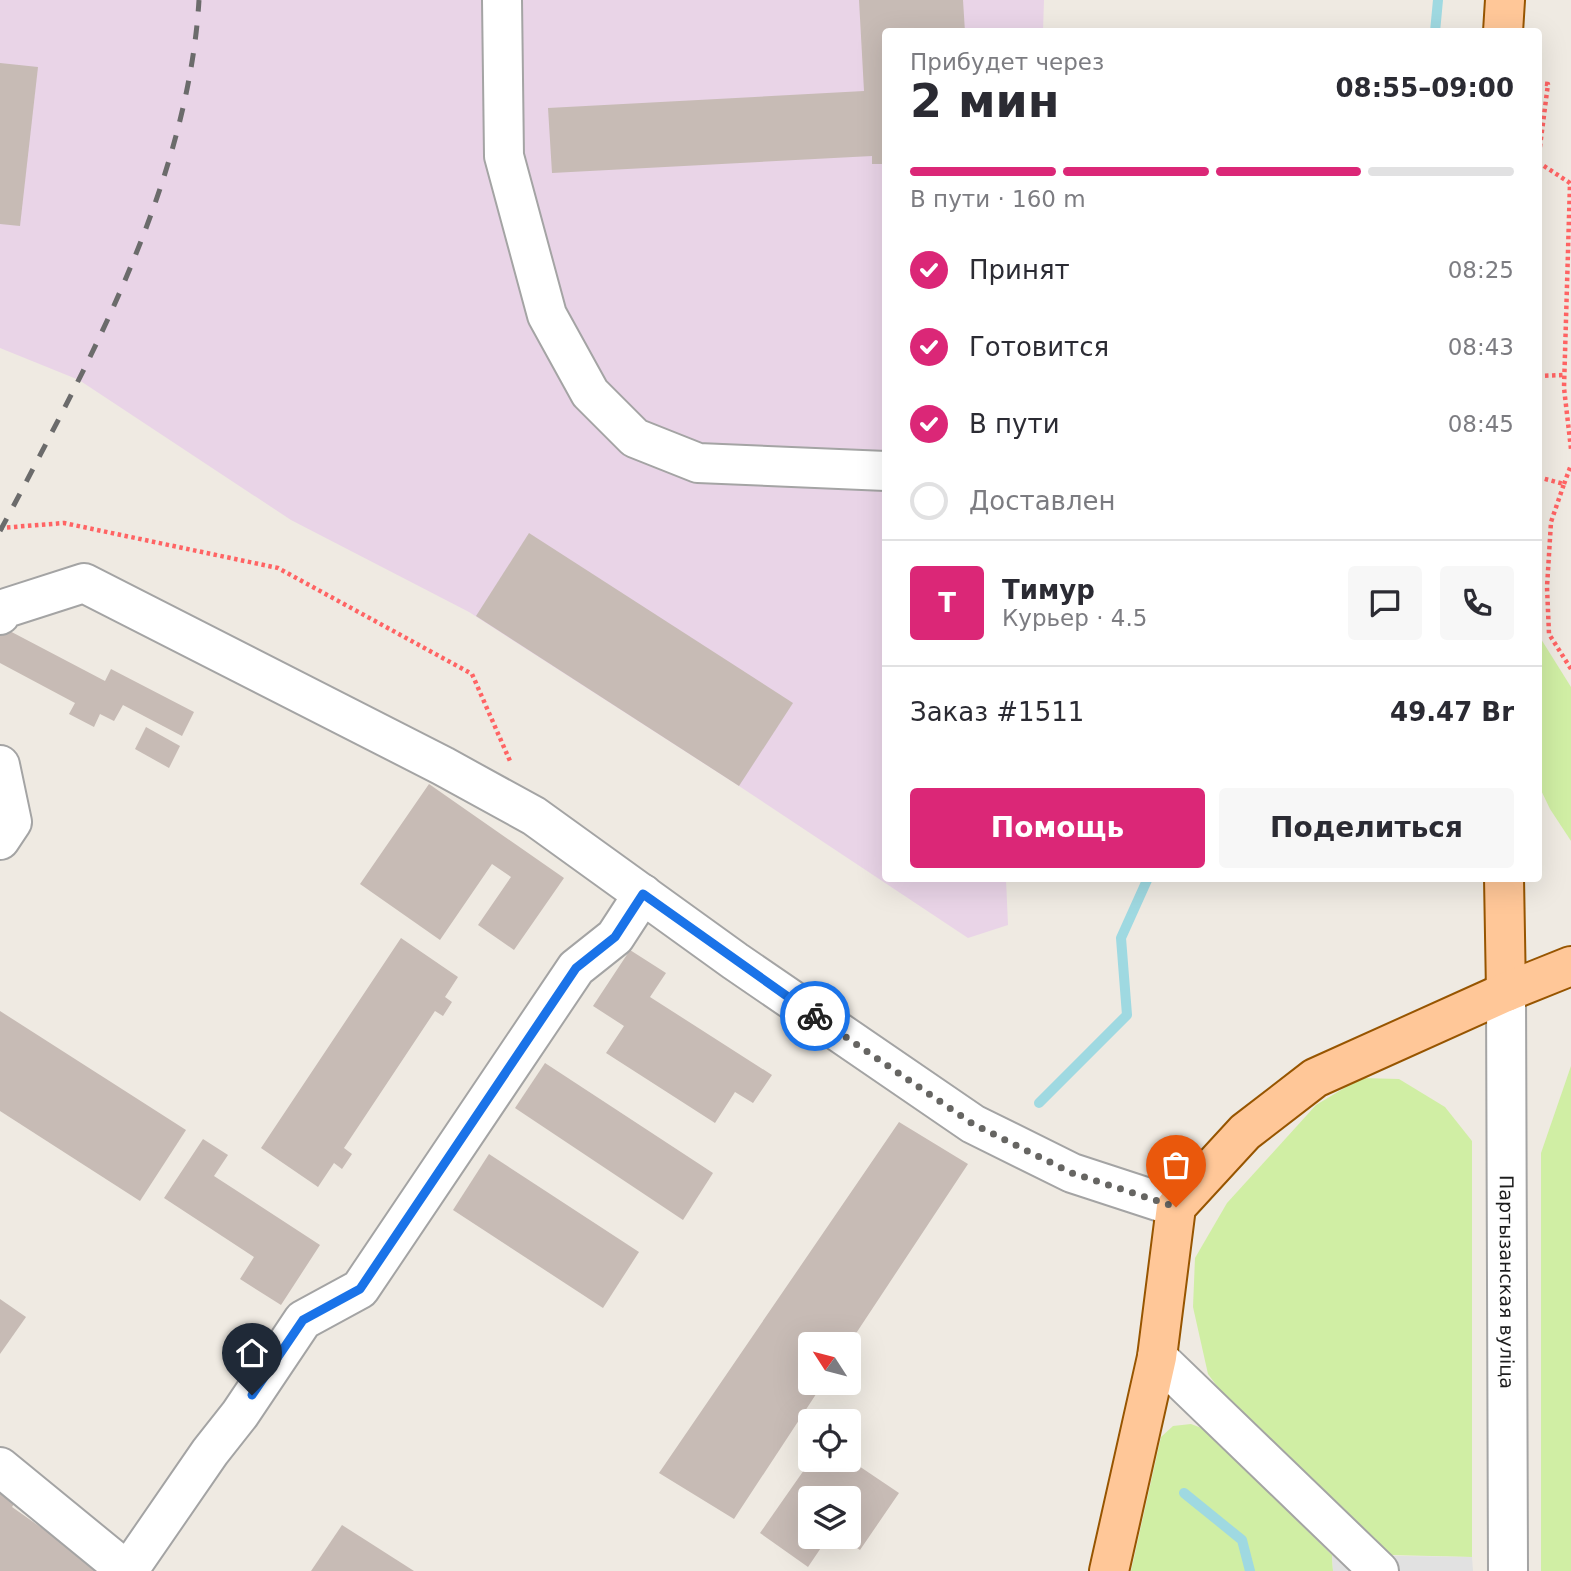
<!DOCTYPE html>
<html lang="ru">
<meta charset="utf-8">
<style>
body{margin:0;font-family:"DejaVu Sans",sans-serif;background:#f7f7f7;color:#2b2b33;height:100vh;display:flex;flex-direction:column;font-size:26px;white-space:nowrap}
*{box-sizing:border-box;margin:0}
p{font-size:23px;color:#7c7c81}
.icon{flex:none;width:38px;height:38px;fill:none;stroke:currentColor;stroke-width:2;stroke-linecap:round;stroke-linejoin:round}
.map{position:relative;flex:1;overflow:hidden}
.side{position:absolute;left:882px;top:28px;width:660px;height:854px;display:flex;flex-direction:column;background:#fff;border-radius:7px;box-shadow:0 7px 28px #0002}
.side>*{flex:none}
.needle{width:46px;rotate:306deg}
.fabs{position:absolute;left:798px;top:1332px;display:grid;gap:14px}
.fabs a{display:grid;place-items:center;width:63px;height:63px;border-radius:7px;background:#fff;box-shadow:0 7px 28px #0002;font-size:35px}
.pin{position:absolute;display:grid;place-items:center;width:60px;height:60px;color:#fff;margin:-72px -30px;border-radius:50% 50% 50% 0;rotate:-45deg;box-shadow:0 0 7px #0007}
.pin .icon{rotate:45deg}
.courier{position:absolute;display:grid;place-items:center;width:70px;height:70px;margin:-35px;border:5px solid #1a73e8;border-radius:50%;background:#fff;color:#222;box-shadow:0 2px 9px #0007}
.summary em{font-style:normal;font-weight:600}
.summary div{display:flex;flex-direction:column-reverse}
.summary{display:flex;align-items:center;justify-content:space-between;height:119px;padding:0 28px}
h1{font-size:46px;font-weight:600;line-height:52px}
.bar{display:grid;grid-template-columns:repeat(4,1fr);gap:10px 7px;align-content:center;height:84px;padding:0 28px}
.bar i{height:9px;border-radius:5px;background:#e1e1e2}
.bar .on{background:#db2777}
.bar p{grid-column:span 4}
.line{display:flex;align-items:center;gap:18px;padding:0 28px;border-top:2px solid #e1e1e2}
.line div{flex:1}
.round{display:grid;place-items:center;flex:none;width:74px;height:74px;border-radius:7px;background:#f7f7f7}
ol{padding:0 28px;list-style:none}
li{display:flex;align-items:center;gap:21px;height:77px}
li p{margin-inline-start:auto}
li .icon{padding:7px;border-radius:50%;background:#db2777;color:#fff;stroke-width:4}
li:last-child{color:#7c7c81}
li i{width:38px;height:38px;border:4px solid #e1e1e2;border-radius:50%}
.primary-button{display:flex;gap:14px;margin-top:auto;padding:14px 28px}
.primary-button a{flex:1;height:80px;border-radius:7px;background:#db2777;color:#fff;font-size:28px;font-weight:600;line-height:80px;text-align:center}
.primary-button a+a{background:#f7f7f7;color:#2b2b33}
.map>svg:first-child{display:block}
.industrial{fill:#e9d4e7}
.grass{fill:#d0eea4}
.parking{fill:#e1e1e1}
.lines{fill:none;stroke-linecap:round;stroke-linejoin:round}
.stream{stroke:#9fd9e1;stroke-width:10}
.building{fill:#c7bbb5}
.minor-casing{stroke:#a4a4a4;stroke-width:42}
.major-casing{stroke:#975500;stroke-width:42}
.path{stroke:#ff6464;stroke-width:4.5;stroke-dasharray:3.5 3.5;stroke-linecap:butt}
.minor{stroke:#fff;stroke-width:38}
.major{stroke:#ffc798;stroke-width:38}
.rail{stroke:#6b6b6b;stroke-width:5;stroke-dasharray:14 14;stroke-linecap:butt}
.done{stroke:#666562;stroke-width:7;stroke-dasharray:0 12.6}
.route{stroke:#1a73e8;stroke-width:9}
.labels{text-anchor:middle;stroke-width:6;stroke-linejoin:round;paint-order:stroke}
.street-label{font-size:19px;fill:#1d1d1d;stroke:#fff}
</style>
<div class="map">
<svg width="1571" height="1571" viewBox="0 0 1571 1571">
<rect width="100%" height="100%" fill="#efeae2"/>
<path class="industrial" d="M0,0H1044L1043,31L886,32V878L1006,879L1008,925L968,938L739,786L469,612L291,520L79,380L0,348Z"/>
<g class="grass">
<path d="M1541,639L1571,687V841L1550,809L1538,784V658Z"/>
<path d="M1571,1066V1571H1541V1153Z"/>
<path d="M1361,1078L1399,1079L1445,1107L1472,1141V1557L1391,1555L1225,1397L1208,1374L1193,1307L1195,1258L1227,1203L1316,1105Z"/>
<path d="M1191,1424L1204,1429L1332,1555L1333,1571H1131L1161,1437L1173,1426Z"/>
</g>
<path class="parking" d="M1332,1555L1472,1557L1473,1571H1333Z"/>
<g class="lines">
<g class="stream">
<path d="M1435,32L1438,0"/>
<path d="M1039,1103L1127,1015L1121,938L1148,878"/>
<path d="M1184,1493L1242,1540L1250,1571"/>
</g>
</g>
<g class="building">
<path d="M859,0H963L965,32H886V164H872V156L552,173L548,108L864,91Z"/>
<path d="M0,63L38,67L20,226L0,224Z"/>
<path d="M529,533L793,703L739,786L476,616Z"/>
<path d="M4,628L105,681L111,669L194,712L182,736L123,705L114,721L100,714L94,727L69,714L75,703L0,663V635Z"/>
<path d="M146,727L180,746L169,768L135,749Z"/>
<path d="M429,784L564,878L514,950L478,925L511,877L492,864L440,940L360,884Z"/>
<path d="M401,938L458,977L445,997L452,1002L443,1016L435,1011L344,1148L352,1154L342,1169L334,1163L318,1187L261,1148Z"/>
<path d="M630,950L666,973L650,997L772,1075L753,1103L735,1092L715,1123L606,1053L624,1026L593,1006Z"/>
<path d="M0,1011L186,1130L140,1201L0,1111Z"/>
<path d="M545,1063L713,1173L683,1220L515,1108Z"/>
<path d="M899,1122L968,1164L849,1344H810V1382H824L734,1519L659,1473Z"/>
<path d="M203,1139L228,1155L214,1176L320,1245L281,1305L240,1279L254,1257L164,1198Z"/>
<path d="M489,1154L639,1252L603,1308L453,1210Z"/>
<path d="M0,1299L26,1317L0,1354Z"/>
<path d="M811,1460H850L899,1493L860,1550L840,1536H849V1498H810V1536H829L808,1567L760,1533Z"/>
<path d="M0,1478L21,1493L12,1507L103,1571H0Z"/>
<path d="M342,1525L414,1571H311Z"/>
</g>
<g class="lines">
<g class="minor-casing">
<g id="minor">
<path d="M502,0L504,156L547,315L590,393L635,438L698,463L886,471"/>
<path d="M0,615L3,609L84,583L443,766L534,816L735,961L973,1124L1072,1173L1176,1207"/>
<path d="M0,765L12,822L0,840"/>
<path id="s1" d="M1506,992L1508,1571"/>
<path d="M1157,1357L1379,1571"/>
<path d="M0,1467L127,1571"/>
<path d="M128,1571L210,1452L240,1414L303,1320L360,1289L576,968L615,937L643,894"/>
</g>
</g>
<g class="major-casing">
<g id="major">
<path d="M1503,32L1505,0"/>
<path d="M1504,878L1506,992"/>
<path d="M1109,1571L1157,1357L1176,1207L1245,1132L1315,1078L1506,992L1571,966"/>
</g>
</g>
<g class="path">
<path d="M1538,83L1548,84L1538,162"/>
<path d="M1538,162L1570,183L1564,388L1571,449"/>
<path d="M1538,376L1564,375"/>
<path d="M1538,477L1564,484L1551,522L1547,587L1549,634L1571,669"/>
<path d="M1564,484L1571,465"/>
<path d="M0,528L64,523L278,568L472,674L510,761"/>
</g>
<use href="#minor" class="minor"/>
<use href="#major" class="major"/>
<path class="rail" d="M0,531C18,498 35,465 52,432C121,300 190,150 199,0"/>
</g>
<g class="lines">
<path class="done" d="M815,1016L973,1124L1072,1173L1176,1207"/>
<path class="route" d="M252,1395L303,1320L360,1289L576,968L615,937L643,894L815,1016"/>
</g>
<g class="labels">
<g class="street-label">
<text dy="7" stroke="none"><textPath href="#s1" startOffset="290">Партызанская вуліца</textPath></text>
</g>
</g>
</svg>
<div class="fabs">
<a><svg class="needle" viewBox="-14 -14 28 28"><path d="M0-13l5 13h-10z" fill="#e53935"/><path d="M0 13l5-13h-10z" fill="#7c7c81"/></svg></a>
<a><svg class="icon" aria-label="locate" viewBox="0 0 24 24"><circle cx="12" cy="12" r="6"/><path d="M12 2v4M12 18v4M2 12h4M18 12h4"/></svg></a>
<a><svg class="icon" aria-label="layers" viewBox="0 0 24 24"><path d="M12 4l9 5-9 5-9-5zM3 14l9 5 9-5"/></svg></a>
</div>
<div class="pin" style="left:1176px;top:1207px;background:#ea580c"><svg class="icon" aria-label="bag" viewBox="0 0 24 24"><path d="M5 8h14l-1 12H6zM9 8a3 3 0 0 1 6 0"/></svg></div>
<div class="pin" style="left:252px;top:1395px;background:#1f2937"><svg class="icon" aria-label="home" viewBox="0 0 24 24"><path d="M3 11l9-7 9 7M6 9v11h12V9"/></svg></div>
<div class="courier" style="left:815px;top:1016px"><svg class="icon" aria-label="bike" viewBox="0 0 24 24"><circle cx="6" cy="16" r="4"/><circle cx="18" cy="16" r="4"/><path d="M6 16l4-8h5l3 8M10 8l3 8H6M13 5h3"/></svg></div>
<section class="side">
<div class="summary"><div><h1>2 мин</h1><p>Прибудет через</p></div><em>08:55–09:00</em></div>
<div class="bar"><i class="on"></i><i class="on"></i><i class="on"></i><i></i><p>В пути · 160 m</p></div>
<ol>
<li><svg class="icon" aria-label="check" viewBox="0 0 24 24"><path d="M5 12l5 5 9-10"/></svg>Принят<p>08:25</p></li>
<li><svg class="icon" aria-label="check" viewBox="0 0 24 24"><path d="M5 12l5 5 9-10"/></svg>Готовится<p>08:43</p></li>
<li><svg class="icon" aria-label="check" viewBox="0 0 24 24"><path d="M5 12l5 5 9-10"/></svg>В пути<p>08:45</p></li>
<li><i></i>Доставлен</li>
</ol>
<div class="line" style="height:126px"><b class="round" style="background:#db2777;color:#fff">Т</b><div><b>Тимур</b><p>Курьер · 4.5</p></div><a class="round"><svg class="icon" aria-label="chat" viewBox="0 0 24 24"><path d="M4 5h16v11H9l-5 4z"/></svg></a><a class="round"><svg class="icon" aria-label="phone" viewBox="0 0 24 24"><path d="M5 4h4l2 5-3 2q2 4 5 5l2-3 5 2v4C11 20 4 13 5 4z"/></svg></a></div>
<div class="line" style="height:91px"><div>Заказ #1511</div><b>49.47 Br</b></div>
<div class="primary-button"><a>Помощь</a><a>Поделиться</a></div>
</section>
</div>
